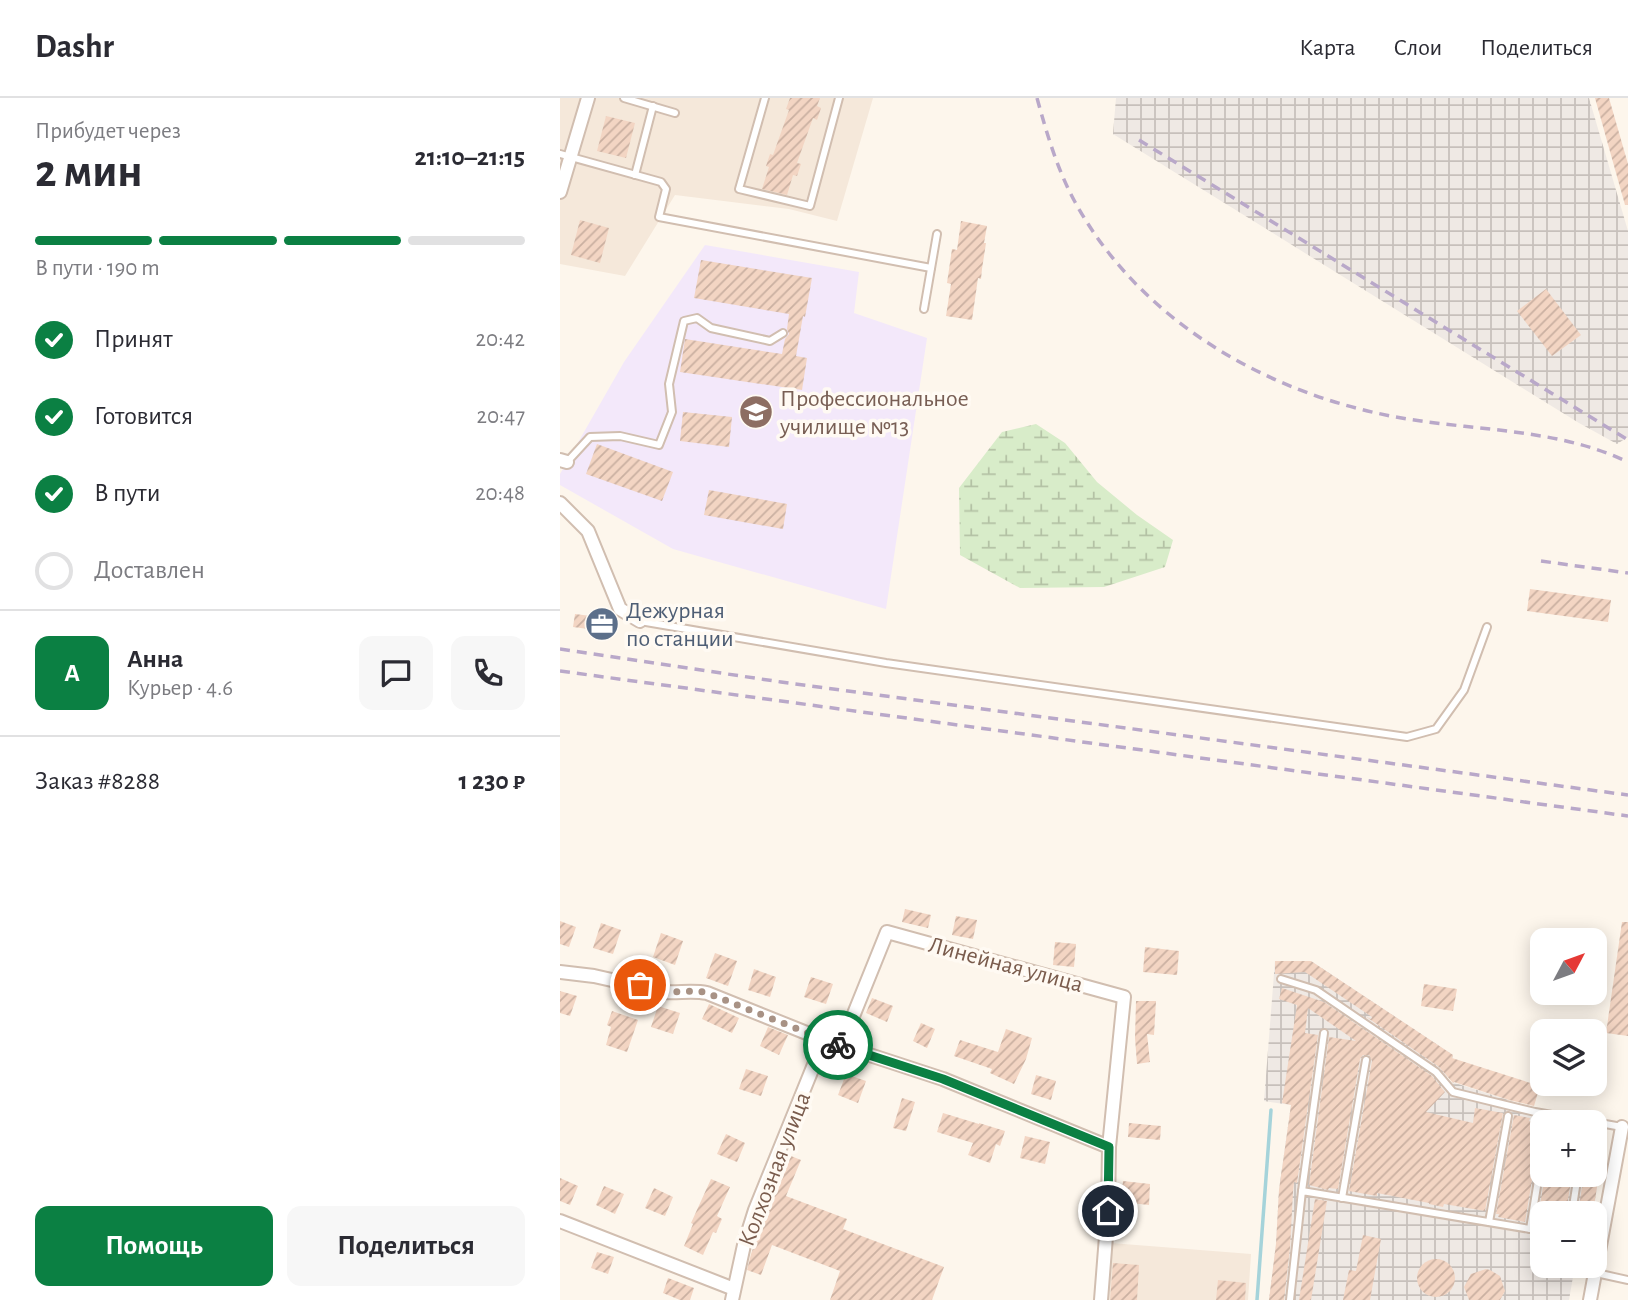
<!DOCTYPE html>
<html lang="ru">
<meta charset="utf-8">
<style>
body{margin:0;font-family:"Alegreya Sans",sans-serif;background:#f7f7f7;color:#2b2b33;height:100vh;display:flex;flex-direction:column;font-size:26px;white-space:nowrap}
*{box-sizing:border-box;margin:0}
p{font-size:23px;color:#7c7c81}
.icon{flex:none;width:38px;height:38px;fill:none;stroke:currentColor;stroke-width:2;stroke-linecap:round;stroke-linejoin:round}
.map{position:relative;flex:1;overflow:hidden}
.details{display:flex;flex-direction:column;background:#fff;width:560px}
.details>*{flex:none}
.needle{width:46px;rotate:49deg}
.tools{position:absolute;left:970px;top:830px;display:grid;gap:14px}
.tools a{display:grid;place-items:center;width:77px;height:77px;border-radius:14px;background:#fff;box-shadow:0 4px 18px #0003;font-size:35px}
.pin{position:absolute;display:grid;place-items:center;width:60px;height:60px;color:#fff;margin:-30px;border:4px solid #fff;border-radius:50%;box-shadow:0 2px 7px #0007}
.courier{position:absolute;display:grid;place-items:center;width:70px;height:70px;margin:-35px;border:5px solid #0b8043;border-radius:50%;background:#fff;color:#222;box-shadow:0 2px 9px #0007}
.summary em{font-style:normal;font-weight:700}
.summary div{display:flex;flex-direction:column-reverse}
.summary{display:flex;align-items:center;justify-content:space-between;height:119px;padding:0 35px}
h1{font-size:46px;font-weight:700;line-height:52px}
.bar{display:grid;grid-template-columns:repeat(4,1fr);gap:10px 7px;align-content:center;height:84px;padding:0 35px}
.bar i{height:9px;border-radius:5px;background:#e1e1e2}
.bar .active{background:#0b8043}
.bar p{grid-column:span 4}
.line{display:flex;align-items:center;gap:18px;padding:0 35px;border-top:2px solid #e1e1e2}
.line div{flex:1}
.round{display:grid;place-items:center;flex:none;width:74px;height:74px;border-radius:14px;background:#f7f7f7}
ol{padding:0 35px;list-style:none}
li{display:flex;align-items:center;gap:21px;height:77px}
li p{margin-inline-start:auto}
li .icon{padding:7px;border-radius:50%;background:#0b8043;color:#fff;stroke-width:4}
li:last-child{color:#7c7c81}
li i{width:38px;height:38px;border:4px solid #e1e1e2;border-radius:50%}
.cta{display:flex;gap:14px;margin-top:auto;padding:14px 35px}
.cta a{flex:1;height:80px;border-radius:14px;background:#0b8043;color:#fff;font-size:28px;font-weight:700;line-height:80px;text-align:center}
.cta a+a{background:#f7f7f7;color:#2b2b33}
header{display:flex;align-items:center;gap:42px;box-sizing:border-box;height:98px;padding:0 35px;background:#fff;border-bottom:2px solid #e1e1e2}
header strong{font-size:33px}
nav{display:flex;gap:38px;margin-inline-start:auto;font-size:24px}
main{display:flex;flex:1;min-height:0}
.map>svg:first-child{display:block}
.residential{fill:#f5e8da}
.industrial{fill:url(#industrial-grid);fill-rule:evenodd}
.education{fill:#f3e8fa}
.wetland{fill:url(#wetland-marsh)}
.lines{fill:none;stroke-linecap:round;stroke-linejoin:round}
.stream{stroke:#a5d3da;stroke-width:3.5}
.building{fill:url(#building-hatch)}
.service-casing{stroke:#d1beb0;stroke-width:10}
.minor-casing{stroke:#d1beb0;stroke-width:16}
.service{stroke:#fff;stroke-width:6}
.minor{stroke:#fff;stroke-width:12}
.rail{stroke:#b9a8c9;stroke-width:3.5;stroke-dasharray:10 7;stroke-linecap:butt}
.done{stroke:#a89285;stroke-width:7;stroke-dasharray:0 12.6}
.route{stroke:#0b8043;stroke-width:9}
.labels{text-anchor:middle;stroke-width:7;stroke-linejoin:round;paint-order:stroke}
.education-label{font-size:24px;fill:#785e54;stroke:#fffaf3;text-anchor:start}
.service-label{font-size:24px;fill:#4e5e75;stroke:#fffaf3;text-anchor:start}
.street-label{font-size:24px;fill:#7a5c4d;stroke:#fffaf3}
</style>
<header>
<strong>Dashr</strong>
<nav><a>Карта</a><a>Слои</a><a>Поделиться</a></nav>
</header>
<main>
<section class="details">
<div class="summary"><div><h1>2 мин</h1><p>Прибудет через</p></div><em>21:10–21:15</em></div>
<div class="bar"><i class="active"></i><i class="active"></i><i class="active"></i><i></i><p>В пути · 190 m</p></div>
<ol>
<li><svg class="icon" aria-label="check" viewBox="0 0 24 24"><path d="M5 12l5 5 9-10"/></svg>Принят<p>20:42</p></li>
<li><svg class="icon" aria-label="check" viewBox="0 0 24 24"><path d="M5 12l5 5 9-10"/></svg>Готовится<p>20:47</p></li>
<li><svg class="icon" aria-label="check" viewBox="0 0 24 24"><path d="M5 12l5 5 9-10"/></svg>В пути<p>20:48</p></li>
<li><i></i>Доставлен</li>
</ol>
<div class="line" style="height:126px"><b class="round" style="background:#0b8043;color:#fff">А</b><div><b>Анна</b><p>Курьер · 4.6</p></div><a class="round"><svg class="icon" aria-label="chat" viewBox="0 0 24 24"><path d="M4 5h16v11H9l-5 4z"/></svg></a><a class="round"><svg class="icon" aria-label="phone" viewBox="0 0 24 24"><path d="M5 4h4l2 5-3 2q2 4 5 5l2-3 5 2v4C11 20 4 13 5 4z"/></svg></a></div>
<div class="line" style="height:91px"><div>Заказ #8288</div><b>1 230 ₽</b></div>
<div class="cta"><a>Помощь</a><a>Поделиться</a></div>
</section>
<div class="map">
<svg width="1068" height="1202" viewBox="0 0 1068 1202">
<defs>
<pattern id="industrial-grid" width="8" height="8" patternUnits="userSpaceOnUse" patternTransform="scale(1.75)"><rect width="8" height="8" fill="#efe9e4"/><path d="M0 4h8M4 0v8" fill="none" stroke="#c7c0bb"/></pattern>
<pattern id="wetland-marsh" width="20" height="14" patternUnits="userSpaceOnUse" patternTransform="scale(1.75)"><rect width="20" height="14" fill="#d8ecc9"/><path d="M1 5h8M5 5V1M11 12h8M15 12V8" fill="none" stroke="#b4c2a5"/></pattern>
<pattern id="building-hatch" width="6" height="6" patternUnits="userSpaceOnUse" patternTransform="scale(1.75)"><rect width="6" height="6" fill="#f3d5c3"/><path d="M-1 1l2-2M0 6l6-6M5 7l2-2" fill="none" stroke="#cab0a1"/></pattern>
</defs>
<rect width="100%" height="100%" fill="#fdf6ec"/>
<g class="residential">
<path d="M0,0H313L277,123L229,111L115,97L65,178L0,166Z"/>
<path d="M551,1145L691,1156L688,1202H546Z"/>
</g>
<g class="industrial">
<path d="M556,0H1029L1068,133V339L1057,346L1019,325L553,36Z"/>
<path d="M715,863H751L893,957L886,982L973,1010L1047,1021L1033,1115H982V1167H1015L1009,1202H709L716,1146L719,1092L731,1007L704,1003ZM982,1024H1034V1076H982Z"/>
</g>
<path class="education" d="M145,147L299,174L294,215L367,240L326,511L113,451L0,387V376L64,264Z"/>
<path class="wetland" d="M476,326L505,345L537,384L577,417L613,442L605,469L544,489L460,490L400,457L399,390L442,334Z"/>
<g class="lines">
<path class="stream" d="M697,1202L711,1012"/>
</g>
<g class="building">
<path d="M230,0H260L257,8L261,10L257,22L253,20L237,65L241,66L237,78L233,77L227,97L202,91L209,69L206,68L210,56L213,57L229,12L226,11Z"/>
<path d="M1035,0H1049L1068,66V107H1065Z"/>
<path d="M46,18L75,25L66,60L37,53Z"/>
<path d="M20,122L49,130L40,165L11,157Z"/>
<path d="M401,123L427,128L424,145H426L422,171L421,181L418,180L412,222L386,218L391,186L387,185L392,151L397,152Z"/>
<path d="M141,162L252,180L245,219L243,218L236,258L247,260L242,292L120,274L125,241L222,256L225,241L229,236L227,231L229,216L134,200Z"/>
<path d="M986,191L1021,237L992,258L957,213Z"/>
<path d="M123,314L172,319L169,349L120,343Z"/>
<path d="M37,346L113,374L102,403L26,376Z"/>
<path d="M149,392L227,406L223,431L144,417Z"/>
<path d="M970,491L1051,502L1048,524L967,513Z"/>
<path d="M32,514L48,516L47,520L53,521L51,534L13,529L15,516L31,518Z"/>
<path d="M345,811L371,817L368,830L342,824Z"/>
<path d="M396,818L417,822L413,841L392,837Z"/>
<path d="M0,823L16,829L9,849L0,846Z"/>
<path d="M1062,824H1068V938L1046,935Z"/>
<path d="M41,825L61,832L53,856L33,850Z"/>
<path d="M101,835L123,843L115,867L93,859Z"/>
<path d="M495,844L516,846L514,869L493,867Z"/>
<path d="M585,849L619,853L617,877L583,874Z"/>
<path d="M155,855L177,863L168,888L146,880Z"/>
<path d="M715,863H751L893,957L892,960L980,988L974,1008L949,1002L894,984L893,985L879,969L805,918L811,921L812,919L745,874L715,876Z"/>
<path d="M194,871L216,879L210,899L188,892Z"/>
<path d="M251,879L273,886L266,906L244,899Z"/>
<path d="M864,886L897,891L893,913L861,908Z"/>
<path d="M722,890L764,904L872,978L885,994L866,1014L913,1025L915,1010L943,1015L925,1113L884,1106L883,1109L869,1106V1105L817,1095V1098L789,1093L812,963L809,957H803L800,961L778,1091L769,1090L768,1092L749,1087L769,939L796,943L748,910L745,935L758,937L737,1085L734,1084L733,1094L730,1150L724,1202H709L716,1146L719,1092L731,1007L722,1005L737,907L719,901Z"/>
<path d="M0,893L17,898L10,918L0,915Z"/>
<path d="M312,900L333,908L327,924L306,915Z"/>
<path d="M576,903H596L594,937L587,936L590,964L577,966L575,940Z"/>
<path d="M149,906L179,920L172,935L142,921Z"/>
<path d="M98,908L120,915L113,936L91,929Z"/>
<path d="M52,913L78,922L67,954L46,947L51,929L47,927Z"/>
<path d="M361,925L375,931L367,950L353,943Z"/>
<path d="M208,929L228,937L219,957L200,948Z"/>
<path d="M446,931L472,940L466,961L454,986L430,975L432,971L394,958L400,942L438,954Z"/>
<path d="M186,971L208,978L201,998L179,991Z"/>
<path d="M286,976L306,983L298,1005L278,997Z"/>
<path d="M476,977L496,983L491,1002L471,996Z"/>
<path d="M342,1000L355,1004L346,1033L333,1030Z"/>
<path d="M383,1015L419,1026V1025L445,1033L440,1048L436,1046L430,1065L408,1057L413,1045L377,1034Z"/>
<path d="M954,1017L970,1020L969,1023L980,1025L971,1076H973L965,1124L938,1119L939,1116H936Z"/>
<path d="M569,1025L601,1028L600,1042L568,1039Z"/>
<path d="M166,1036L185,1045L177,1064L157,1056Z"/>
<path d="M465,1038L490,1044L485,1066L460,1060Z"/>
<path d="M231,1058L241,1062L226,1098L287,1121L283,1131L384,1169L372,1202H270L280,1173L212,1147L201,1177L187,1172L191,1156L214,1093L217,1094Z"/>
<path d="M985,1076H1012L1006,1115H982V1127L977,1126Z"/>
<path d="M1024,1076H1039L1033,1115H1018Z"/>
<path d="M0,1080L18,1088L10,1107L0,1103Z"/>
<path d="M151,1081L170,1089L157,1118L162,1121L156,1135L153,1134L143,1157L124,1148L133,1126L131,1125Z"/>
<path d="M563,1083L590,1086L589,1107L561,1104Z"/>
<path d="M44,1088L64,1096L55,1116L36,1107Z"/>
<path d="M94,1090L113,1099L105,1118L85,1110Z"/>
<path d="M755,1101L767,1103L751,1202H739Z"/>
<path d="M803,1137L821,1141L810,1202H783L789,1172L796,1173Z"/>
<path d="M37,1154L54,1159L48,1176L31,1170Z"/>
<circle cx="876" cy="1180" r="19"/>
<path d="M553,1165L579,1167L577,1202H550Z"/>
<path d="M926,1171L930,1172L940,1178L945,1193L940,1202H909L904,1189L911,1176Z"/>
<path d="M108,1180L134,1190L130,1202H120L103,1195Z"/>
<path d="M658,1182L686,1185L685,1202H656Z"/>
</g>
<g class="lines">
<g class="service-casing">
<g id="service">
<path d="M64,0L115,15"/>
<path d="M205,0L179,91L250,108L279,0"/>
<path d="M0,56L101,84L106,91L99,119L371,170"/>
<path d="M75,77L93,8"/>
<path d="M364,211L377,136"/>
<path d="M7,364L30,339L60,338L99,347L112,314L109,286L124,223L137,220L151,230L210,243L223,235"/>
<path d="M80,523L326,565L847,639L876,631L904,592L927,529"/>
<path d="M721,881L756,892L876,974L893,994L975,1014L1031,1024"/>
<path d="M1034,1024L1062,1029"/>
<path d="M742,1093L764,935"/>
<path d="M782,1100L806,962"/>
<path d="M1012,1115L1018,1076"/>
<path d="M929,1124L948,1018"/>
<path d="M970,1131L982,1058"/>
<path d="M1036,1175L1068,1182"/>
<path d="M730,1202L742,1093L982,1133"/>
</g>
</g>
<g class="minor-casing">
<g id="minor">
<path d="M0,94L28,0"/>
<path d="M0,362L7,364"/>
<path d="M0,405L28,433L60,511L80,523"/>
<path d="M0,874L34,878L105,894C119,895 133,892 147,895L264,942L383,981L549,1049"/>
<path d="M281,948L327,834L564,899L549,1049L548,1113L541,1202"/>
<path d="M0,1123L174,1191"/>
<path d="M172,1202L184,1147L195,1112L264,942"/>
<path d="M1030,1202L1062,1029"/>
</g>
</g>
<use href="#service" class="service"/>
<use href="#minor" class="minor"/>
<g class="rail">
<path d="M477,0C487,36 497,71 515,104C584,230 722,304 861,323C931,333 1003,333 1068,364"/>
<path d="M579,42L1068,342"/>
<path d="M981,463L1068,475"/>
<path d="M0,551L221,584L1068,697"/>
<path d="M0,573L1068,718"/>
</g>
</g>
<g class="lines">
<path class="done" d="M80,887L105,894L139,893L147,895L278,947"/>
<path class="route" d="M278,947L383,981L549,1049L548,1113"/>
</g>
<defs>
<g id="university-disc" transform="scale(1.75)"><circle r="9.5" fill="#8d6e63" stroke="#fffaf3"/><path d="M0-5L7-2L0 1L-7-2ZM-4 1L0 2.5L4 1V4Q0 6-4 4Z" fill="#fff"/></g>
<g id="office-disc" transform="scale(1.75)"><circle r="9.5" fill="#5c6f8a" stroke="#fffaf3"/><path d="M-6-3h4V-5.5h4V-3h4V5H-6ZM-1-4.5V-3h2v-1.5ZM-6 0V1H6V0Z" fill="#fff"/></g>
</defs>
<g fill-rule="evenodd">
<use href="#university-disc" x="196" y="314"/>
<use href="#office-disc" x="42" y="526"/>
</g>
<g class="labels">
<g class="education-label">
<text x="220" y="308">Профессиональное<tspan x="220" dy="28">училище №13</tspan></text>
</g>
<g class="service-label">
<text x="66" y="520">Дежурная<tspan x="66" dy="28">по станции</tspan></text>
</g>
<g class="street-label">
<text transform="translate(446 866) rotate(15)" y="8">Линейная улица</text>
<text transform="translate(214 1071) rotate(-69)" y="8">Колхозная улица</text>
</g>
</g>
</svg>
<div class="tools">
<a><svg class="needle" viewBox="-14 -14 28 28"><path d="M0-13l5 13h-10z" fill="#e53935"/><path d="M0 13l5-13h-10z" fill="#7c7c81"/></svg></a>
<a><svg class="icon" aria-label="layers" viewBox="0 0 24 24"><path d="M12 4l9 5-9 5-9-5zM3 14l9 5 9-5"/></svg></a>
<a>+</a>
<a>−</a>
</div>
<div class="pin" style="left:80px;top:887px;background:#ea580c"><svg class="icon" aria-label="bag" viewBox="0 0 24 24"><path d="M5 8h14l-1 12H6zM9 8a3 3 0 0 1 6 0"/></svg></div>
<div class="pin" style="left:548px;top:1113px;background:#1f2937"><svg class="icon" aria-label="home" viewBox="0 0 24 24"><path d="M3 11l9-7 9 7M6 9v11h12V9"/></svg></div>
<div class="courier" style="left:278px;top:947px"><svg class="icon" aria-label="bike" viewBox="0 0 24 24"><circle cx="6" cy="16" r="4"/><circle cx="18" cy="16" r="4"/><path d="M6 16l4-8h5l3 8M10 8l3 8H6M13 5h3"/></svg></div>
</div>
</main>
